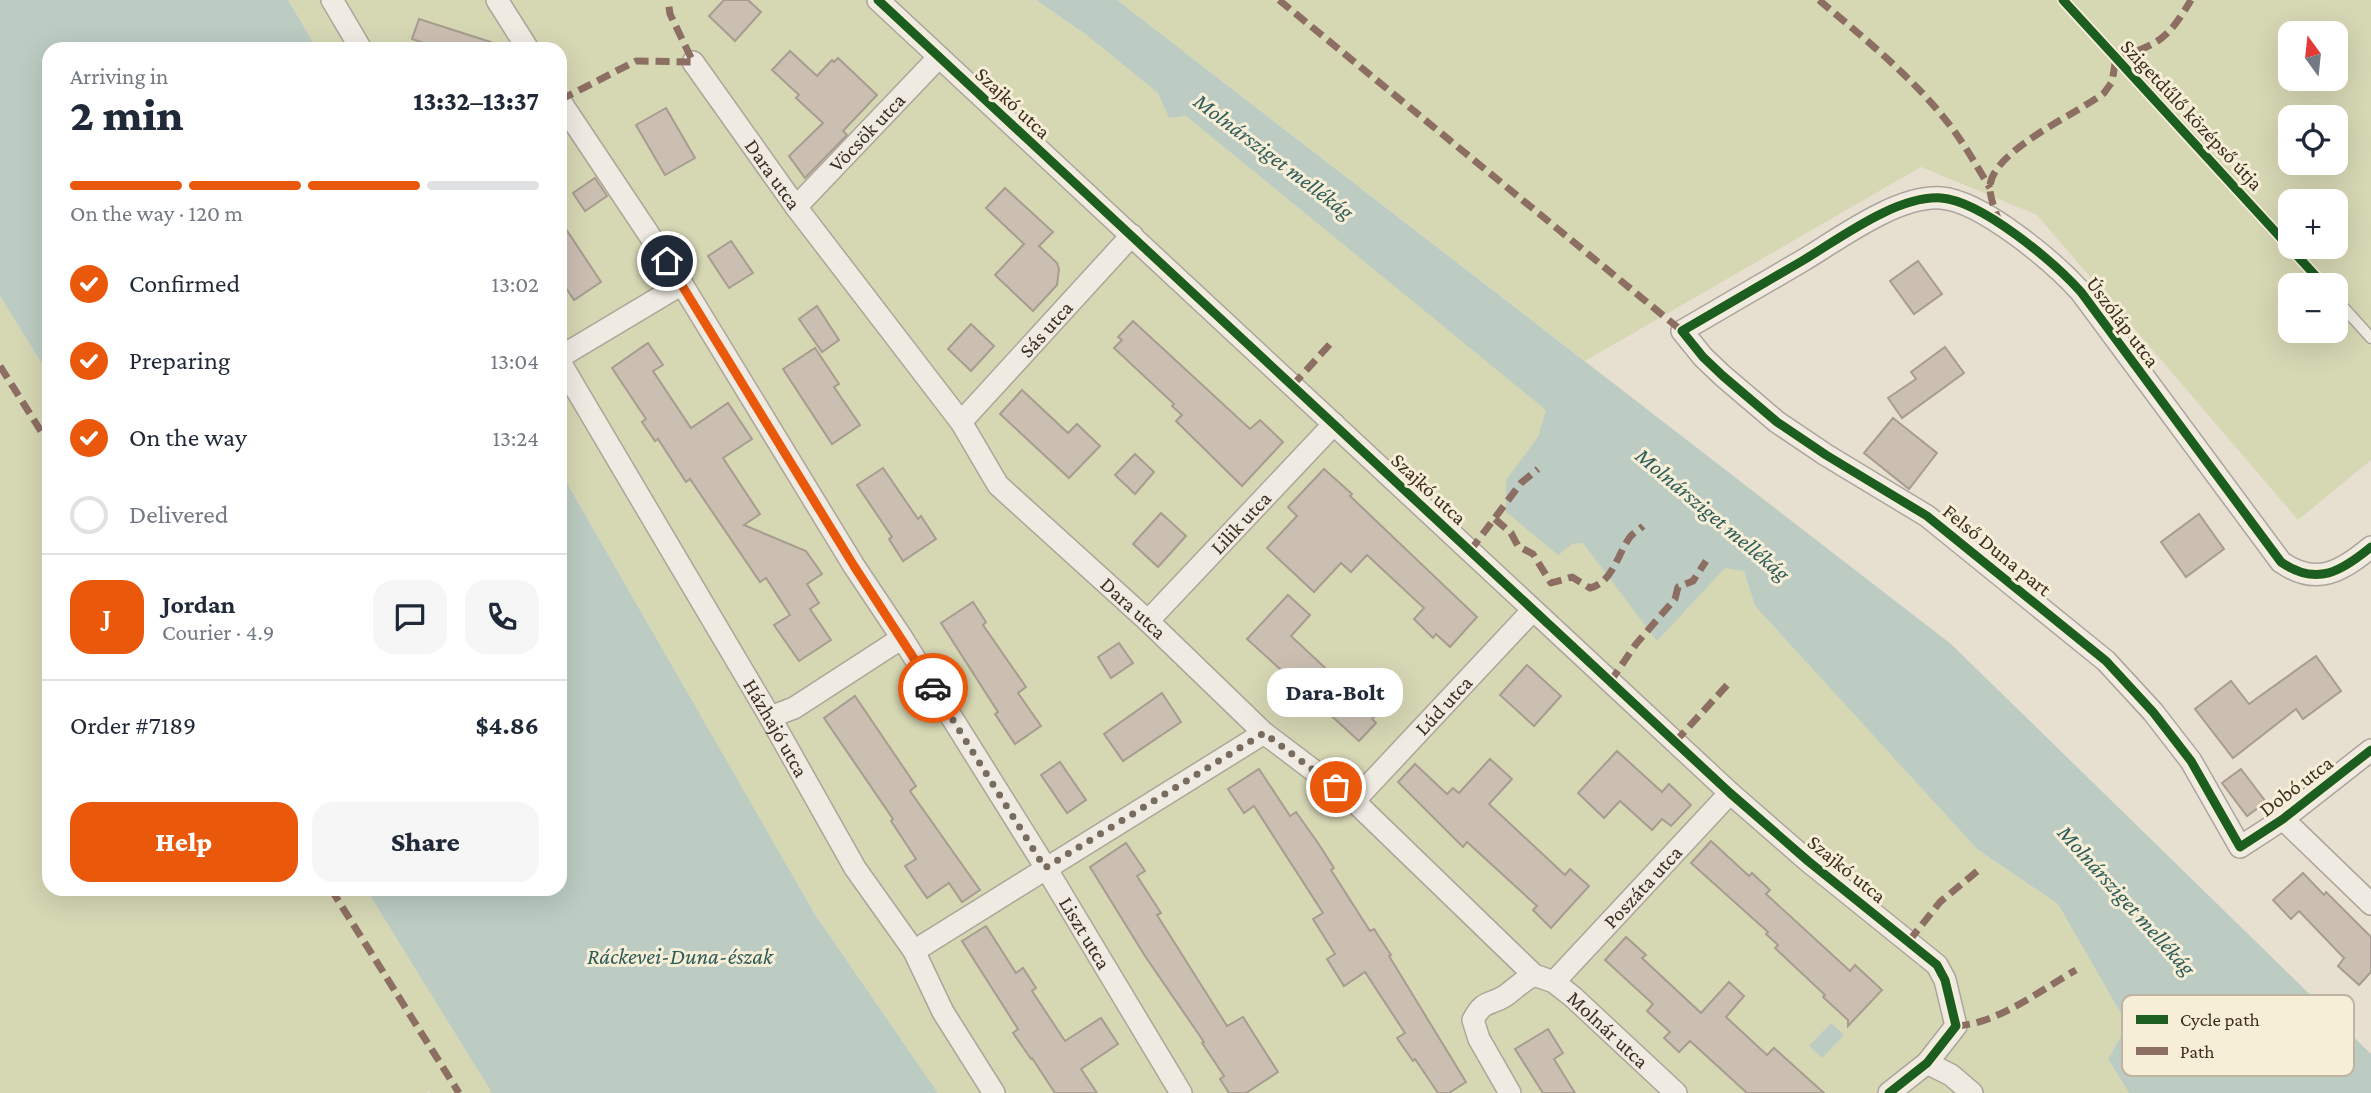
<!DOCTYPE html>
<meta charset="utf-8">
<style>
body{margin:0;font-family:"Crimson Pro",serif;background:#f6f6f7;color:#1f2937;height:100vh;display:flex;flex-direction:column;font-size:26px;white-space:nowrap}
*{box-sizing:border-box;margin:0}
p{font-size:23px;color:#747a83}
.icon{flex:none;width:38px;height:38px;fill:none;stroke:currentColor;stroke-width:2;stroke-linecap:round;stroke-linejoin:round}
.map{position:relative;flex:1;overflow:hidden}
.drawer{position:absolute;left:42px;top:42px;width:525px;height:854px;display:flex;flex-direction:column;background:#fff;border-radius:21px;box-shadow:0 7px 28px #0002}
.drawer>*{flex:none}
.needle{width:46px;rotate:345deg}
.controls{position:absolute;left:2278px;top:21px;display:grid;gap:14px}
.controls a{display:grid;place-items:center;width:70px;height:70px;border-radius:14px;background:#fff;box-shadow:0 7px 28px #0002;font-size:35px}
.pin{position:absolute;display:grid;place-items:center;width:60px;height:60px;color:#fff;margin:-30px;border:4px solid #fff;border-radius:50%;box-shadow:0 2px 7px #0007}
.courier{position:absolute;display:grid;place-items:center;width:70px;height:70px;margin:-35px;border:5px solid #ea580c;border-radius:50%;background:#fff;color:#222;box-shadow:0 2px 9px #0007}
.bubble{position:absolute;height:49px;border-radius:21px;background:#fff;box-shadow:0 7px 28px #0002;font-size:23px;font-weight:800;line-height:49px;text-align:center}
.head em{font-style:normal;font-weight:800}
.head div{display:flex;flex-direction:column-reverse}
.head{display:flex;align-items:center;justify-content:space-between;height:119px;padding:0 28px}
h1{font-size:46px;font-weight:800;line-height:52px}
.bar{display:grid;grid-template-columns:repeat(4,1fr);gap:10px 7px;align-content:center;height:84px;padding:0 28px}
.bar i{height:9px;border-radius:5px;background:#e0e1e3}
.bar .active{background:#ea580c}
.bar p{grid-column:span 4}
.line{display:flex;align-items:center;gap:18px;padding:0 28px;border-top:2px solid #e0e1e3}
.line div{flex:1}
.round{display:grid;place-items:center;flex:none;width:74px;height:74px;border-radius:21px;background:#f6f6f7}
ol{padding:0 28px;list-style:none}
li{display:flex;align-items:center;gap:21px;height:77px}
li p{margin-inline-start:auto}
li .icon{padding:7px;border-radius:50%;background:#ea580c;color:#fff;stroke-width:4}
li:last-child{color:#747a83}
li i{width:38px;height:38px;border:4px solid #e0e1e3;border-radius:50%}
.action{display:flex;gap:14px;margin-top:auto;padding:14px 28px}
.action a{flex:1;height:80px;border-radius:21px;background:#ea580c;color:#fff;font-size:28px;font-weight:800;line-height:80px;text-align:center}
.action a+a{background:#f6f6f7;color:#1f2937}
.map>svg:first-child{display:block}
.green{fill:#d6d7b3;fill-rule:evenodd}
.water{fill:#bcccc2}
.building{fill:#cbbfb2;stroke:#a89c90;stroke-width:2}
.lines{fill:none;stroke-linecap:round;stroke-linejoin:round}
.service-casing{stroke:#ada599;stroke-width:13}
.minor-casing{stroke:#ada599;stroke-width:24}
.service{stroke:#efebe3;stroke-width:10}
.minor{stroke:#efebe3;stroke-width:21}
.quiet{stroke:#8d6e63;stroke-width:7;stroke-dasharray:14 7;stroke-linecap:butt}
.cycleway-casing{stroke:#f7eed8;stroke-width:13}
.cycleway{stroke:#1b5e20;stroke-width:9}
.done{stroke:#786c5e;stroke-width:7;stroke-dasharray:0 12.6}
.route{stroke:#ea580c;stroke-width:9}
.labels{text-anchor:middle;stroke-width:6;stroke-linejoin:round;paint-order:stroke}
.street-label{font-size:21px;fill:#3d2e20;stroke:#f7eed8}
.water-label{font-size:23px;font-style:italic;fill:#2f5d5a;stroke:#f7eed8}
.key{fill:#f7eed8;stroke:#bfb4a1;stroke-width:2}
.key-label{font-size:19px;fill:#3d2e20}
</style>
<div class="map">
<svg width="2371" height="1093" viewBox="0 0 2371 1093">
<rect width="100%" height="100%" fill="#e7e0d1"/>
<g class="green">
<path d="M288,0H1036L1084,33L1158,93L1169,118L1186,116L1547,410L1538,437L1744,571L1755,606L1977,849L2058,904L2124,1019L2121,1036L2108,1059L2129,1093H938L816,916L560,471V49H317Z"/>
<path d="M1117,0H2371V460L2298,520L2037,215L1921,167L1585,361ZM2291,33H2336V79H2291ZM2291,117H2336V163H2291ZM2291,201H2336V247H2291ZM2291,285H2336V331H2291Z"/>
<path d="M0,296L49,375V889H366L492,1093H430L429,1091L426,1093H0Z"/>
</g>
<g class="water">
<path d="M0,0H288L317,49H49V375L0,296Z"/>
<path d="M1036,0H1117L1951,644L2371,1054V1093H2129L2108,1059L2121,1036L2124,1019L2058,904L1977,849L1755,606L1744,571L1725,568L1657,641L1583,543L1572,544L1558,555L1506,512V480L1538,437L1546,410L1186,116L1169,118L1158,93L1084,33Z"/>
<path d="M560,471L816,916L938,1093H492L366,889H560Z"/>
<path d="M1831,1023L1844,1035L1822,1058L1809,1046Z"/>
</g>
<g class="building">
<path d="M724,0H748L761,12L735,41L709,16Z"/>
<path d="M419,19L497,44V49H441L412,39Z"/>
<path d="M790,51L817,76L832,60L834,62L838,58L877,95L843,131L847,135L805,178L789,156L823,123L796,98L799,95L772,70Z"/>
<path d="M666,108L695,158L665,175L636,125Z"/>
<path d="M595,178L607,196L585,211L573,193Z"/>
<path d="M1005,188L1053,232L1039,246L1057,263L1059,269L1057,285L1033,311L995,275L1024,244L986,208Z"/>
<path d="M560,220L601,282L574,300L560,279Z"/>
<path d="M731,241L753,273L729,288L708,256Z"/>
<path d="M1918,261L1942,294L1914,314L1890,281Z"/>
<path d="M817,306L839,340L822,352L799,319Z"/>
<path d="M1133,321L1250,429L1260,420L1283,442L1242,486L1176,421L1182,415L1172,406L1174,404L1114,348L1122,340L1118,337Z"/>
<path d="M971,324L994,346L971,371L948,349Z"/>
<path d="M648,343L663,365L653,371L691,428L728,403L752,439L723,458L760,514L744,525L806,551L822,574L807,584L819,603L810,609L831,640L799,661L774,625L790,615L766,578L760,582L690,479L686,482L658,439L655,441L642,422L646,419L612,368Z"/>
<path d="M1945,347L1964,373L1902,418L1888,398L1916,379L1911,372Z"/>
<path d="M815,348L839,384L834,387L860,425L832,444L783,369Z"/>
<path d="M1022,390L1068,433L1077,424L1100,446L1069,478L1000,414Z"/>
<path d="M1893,418L1937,453L1909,489L1864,453Z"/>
<path d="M1135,454L1154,472L1135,494L1115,475Z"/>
<path d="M883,468L918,519L921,516L936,539L903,561L889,539L892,537L857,485Z"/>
<path d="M1324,469L1352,494L1350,496L1477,617L1450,647L1436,634L1433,638L1414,619L1424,608L1367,555L1351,572L1341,563L1314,592L1267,548L1297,516L1288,507Z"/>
<path d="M1161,513L1186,536L1158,567L1133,544Z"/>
<path d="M2199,514L2224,549L2186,577L2161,542Z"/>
<path d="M1288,595L1310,615L1291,636L1353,694L1361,685L1384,707L1372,719L1376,723L1359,741L1247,639Z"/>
<path d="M973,602L986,622L983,625L1026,687L1018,693L1041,726L1015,744L995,714L998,712L941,623Z"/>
<path d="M1119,643L1133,663L1111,678L1098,657Z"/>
<path d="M2316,656L2341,691L2303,719L2296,709L2233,758L2195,709L2231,681L2249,704Z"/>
<path d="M1527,665L1561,696L1534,726L1500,695Z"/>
<path d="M1162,693L1181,722L1123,761L1104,734Z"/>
<path d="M855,696L916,786L910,791L980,890L962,902L949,883L927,898L905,866L916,859L891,821L893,819L824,718Z"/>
<path d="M1617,751L1662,792L1669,784L1691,805L1671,826L1662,819L1652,830L1620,801L1604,818L1578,793Z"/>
<path d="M1490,759L1512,779L1489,804L1565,875L1570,869L1589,886L1551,928L1533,910L1537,906L1467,842L1463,847L1398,782L1415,764L1447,794L1453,788L1459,793Z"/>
<path d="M1060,762L1086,800L1067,813L1041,775Z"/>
<path d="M1259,769L1290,816L1296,812L1318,843L1334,868L1331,870L1370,931L1374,929L1391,955L1389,956L1466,1082L1449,1093H1438L1415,1059L1413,1061L1397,1038L1405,1033L1365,972L1344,986L1327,959L1335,954L1313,919L1323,913L1254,806L1244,813L1228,789Z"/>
<path d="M2241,769L2266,802L2247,816L2222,783Z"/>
<path d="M1711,841L1749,876L1752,873L1770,890L1766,894L1850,971L1855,965L1882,990L1848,1026V1020L1823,997L1825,995L1775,948L1778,945L1766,934L1768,932L1691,863Z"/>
<path d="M1126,843L1145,871L1137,876L1161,913L1157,915L1227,1026L1243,1017L1278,1072L1246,1093H1229L1220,1079L1224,1076L1202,1043L1204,1042L1145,956L1090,867Z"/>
<path d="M2303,873L2324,895L2326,892L2371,937V972L2359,985L2338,966L2344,958L2299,911L2291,919L2273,900Z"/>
<path d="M986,926L1016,973L1023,968L1036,988L1032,991L1065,1041L1101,1018L1118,1044L1081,1069L1097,1093H1055L1032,1058L1031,1059L1013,1033L1018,1029L962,941Z"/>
<path d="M1626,937L1646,955L1642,958L1701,1013L1729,982L1744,996L1726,1017L1767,1055L1774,1048L1824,1093H1747L1690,1041L1679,1052L1664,1038L1670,1032L1647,1011L1653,1004L1605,960Z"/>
<path d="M1548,1029L1563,1053L1554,1059L1575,1093H1543L1515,1049Z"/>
</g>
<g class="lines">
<g class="service-casing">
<g id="service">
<path d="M2063,0L2324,285"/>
<path d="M2336,299L2371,338"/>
</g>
</g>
<g class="minor-casing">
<g id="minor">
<path d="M332,0L361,49"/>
<path d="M497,0L528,49"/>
<path d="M878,0L1730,793L1808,861L1937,965L1945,980L1956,1026L1927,1063L1889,1093"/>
<path id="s1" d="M693,62L796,207L961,422L998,485L1148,621L1264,733L1354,801L1534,975L1554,982L1573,997L1676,1093"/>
<path id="s2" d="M560,101L682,284L854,566L902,638L1046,868L1181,1093"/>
<path id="s3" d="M796,207L938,58"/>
<path d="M560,357L682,284"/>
<path id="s4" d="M560,362L770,717L855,868L914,951L943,1012L994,1093"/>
<path id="s5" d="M961,422L1132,235"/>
<path d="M2371,547C2342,571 2317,587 2281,562L2081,292C2054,262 1982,201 1941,198C1897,195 1839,239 1802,261C1762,284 1722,308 1682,331L1703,357L1723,376L1777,422L1826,455L1927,516L2106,661L2153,712L2191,761L2240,847L2283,819L2371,750"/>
<path id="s6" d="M1148,621L1334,424"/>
<path d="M770,717L794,708L902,638"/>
<path id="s7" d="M1354,801L1533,610"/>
<path d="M2283,819L2371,904"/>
<path d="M914,951L1264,733"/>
<path id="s8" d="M1554,982L1730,793"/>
<path d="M1927,1063L1951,1075L1972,1093"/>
<path d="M1510,1093L1479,1039L1473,1020C1484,999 1489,1006 1505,996C1516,988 1521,982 1534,975"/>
</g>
</g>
<use href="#service" class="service"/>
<use href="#minor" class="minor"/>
<g class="quiet">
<path d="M1279,0L1682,331"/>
<path d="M1819,0C1865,39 1915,79 1952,128C1966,147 1978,168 1990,188"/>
<path d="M560,100L636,61L693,62L670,14L668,0"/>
<path d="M2000,225C1997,214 1990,200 1990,188C1989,152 2077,114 2104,93L2112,82L2116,58C2158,45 2168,39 2191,0"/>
<path d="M0,366L49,444"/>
<path d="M1292,386L1330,344"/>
<path d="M1495,519L1511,533L1518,546L1533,554L1551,583L1572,577L1590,588C1613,582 1617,555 1630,537C1633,533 1639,530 1643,526"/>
<path d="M1470,551L1521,483L1538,469"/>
<path d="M1610,682L1636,644L1675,599L1678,587L1693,581L1706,561"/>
<path d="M1675,742L1729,683"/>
<path d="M331,889L459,1093"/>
<path d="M1909,941L1940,902L1981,868"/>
<path d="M1956,1026C1997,1024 2041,990 2076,970"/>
</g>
<g class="cycleway-casing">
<g id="cycleway">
<path d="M878,0L1730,793L1808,861L1937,965L1945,980L1956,1026L1927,1063L1889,1093"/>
<path d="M2063,0L2324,285"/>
<path d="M2371,547C2342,571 2317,587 2281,562L2081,292C2054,262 1982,201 1941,198C1897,195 1839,239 1802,261C1762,284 1722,308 1682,331L1703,357L1723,376L1777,422L1826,455L1927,516L2106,661L2153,712L2191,761L2240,847L2283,819L2371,750"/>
</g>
</g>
<use href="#cycleway" class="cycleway"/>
</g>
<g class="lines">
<path class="done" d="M933,688L1045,868L1264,733L1336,787"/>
<path class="route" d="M667,261L854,566L933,688"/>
</g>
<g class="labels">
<g class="street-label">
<text transform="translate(1013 103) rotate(43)" y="7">Szajkó utca</text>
<text transform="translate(2192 115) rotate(47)" y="7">Szigetdűlő középső útja</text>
<text dy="7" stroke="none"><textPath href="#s3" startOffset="103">Vöcsök utca</textPath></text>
<text dy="7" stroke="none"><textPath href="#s1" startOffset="138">Dara utca</textPath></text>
<text transform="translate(2123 322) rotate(53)" y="7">Úszóláp utca</text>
<text dy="7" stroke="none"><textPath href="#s5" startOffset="126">Sás utca</textPath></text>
<text transform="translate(1429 489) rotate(43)" y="7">Szajkó utca</text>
<text dy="7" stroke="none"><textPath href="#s6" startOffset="135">Lilik utca</textPath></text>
<text transform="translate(1997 550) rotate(39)" y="7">Felső Duna part</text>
<text dy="7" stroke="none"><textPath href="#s1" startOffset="705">Dara utca</textPath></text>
<text dy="7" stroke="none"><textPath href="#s7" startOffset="131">Lúd utca</textPath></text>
<text dy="7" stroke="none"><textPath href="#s4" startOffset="425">Házhajó utca</textPath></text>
<text transform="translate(2296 786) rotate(-37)" y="7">Dobó utca</text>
<text transform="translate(1847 869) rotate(39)" y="7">Szajkó utca</text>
<text dy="7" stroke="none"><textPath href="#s8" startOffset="130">Poszáta utca</textPath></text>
<text dy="7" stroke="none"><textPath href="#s2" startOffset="984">Liszt utca</textPath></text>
<text dy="7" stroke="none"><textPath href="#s1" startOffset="1342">Molnár utca</textPath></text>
</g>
<g class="water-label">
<text transform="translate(1274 156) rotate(37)" y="8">Molnársziget mellékág</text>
<text transform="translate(1713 514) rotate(40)" y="8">Molnársziget mellékág</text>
<text transform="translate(2127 900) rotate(48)" y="8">Molnársziget mellékág</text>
<text x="680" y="964">Ráckevei-Duna-észak</text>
</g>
</g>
<rect x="2122" y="995" width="232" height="81" rx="10" class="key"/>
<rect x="2136" y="1015" width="32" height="9" fill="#1b5e20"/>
<rect x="2136" y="1047" width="32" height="8" fill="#8d6e63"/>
<g class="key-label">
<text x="2180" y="1026">Cycle path</text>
<text x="2180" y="1058">Path</text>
</g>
</svg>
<div class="controls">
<a><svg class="needle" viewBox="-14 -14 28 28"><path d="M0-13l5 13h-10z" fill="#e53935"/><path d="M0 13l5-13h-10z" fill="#747a83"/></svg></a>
<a><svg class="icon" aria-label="locate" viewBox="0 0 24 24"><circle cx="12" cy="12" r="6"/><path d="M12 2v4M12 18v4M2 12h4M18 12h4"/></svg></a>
<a>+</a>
<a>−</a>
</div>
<div class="pin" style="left:1336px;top:787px;background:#ea580c"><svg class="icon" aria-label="bag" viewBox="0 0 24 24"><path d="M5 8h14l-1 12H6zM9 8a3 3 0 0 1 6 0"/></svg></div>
<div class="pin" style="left:667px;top:261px;background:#1f2937"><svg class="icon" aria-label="home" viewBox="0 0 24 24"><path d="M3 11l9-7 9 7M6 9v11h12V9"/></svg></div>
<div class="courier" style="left:933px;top:688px"><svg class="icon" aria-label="car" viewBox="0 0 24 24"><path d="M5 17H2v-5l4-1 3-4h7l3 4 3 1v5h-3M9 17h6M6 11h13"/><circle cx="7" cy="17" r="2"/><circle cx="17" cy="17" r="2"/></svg></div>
<div class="bubble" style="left:1267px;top:668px;width:136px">Dara-Bolt</div>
<section class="drawer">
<div class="head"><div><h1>2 min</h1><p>Arriving in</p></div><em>13:32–13:37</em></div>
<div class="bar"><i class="active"></i><i class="active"></i><i class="active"></i><i></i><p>On the way · 120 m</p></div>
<ol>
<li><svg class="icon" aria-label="check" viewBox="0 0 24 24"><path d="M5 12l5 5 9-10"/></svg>Confirmed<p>13:02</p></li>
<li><svg class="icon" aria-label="check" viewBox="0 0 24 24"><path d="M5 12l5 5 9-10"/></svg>Preparing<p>13:04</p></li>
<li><svg class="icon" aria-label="check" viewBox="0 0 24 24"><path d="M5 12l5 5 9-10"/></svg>On the way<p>13:24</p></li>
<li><i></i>Delivered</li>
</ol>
<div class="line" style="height:126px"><b class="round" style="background:#ea580c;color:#fff">J</b><div><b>Jordan</b><p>Courier · 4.9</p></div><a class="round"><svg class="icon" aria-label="chat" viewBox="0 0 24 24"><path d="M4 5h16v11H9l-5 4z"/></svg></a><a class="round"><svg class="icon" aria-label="phone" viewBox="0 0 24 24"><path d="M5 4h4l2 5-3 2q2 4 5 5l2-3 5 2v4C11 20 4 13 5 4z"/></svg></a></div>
<div class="line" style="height:91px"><div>Order #7189</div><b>$4.86</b></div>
<div class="action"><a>Help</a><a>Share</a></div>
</section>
</div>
